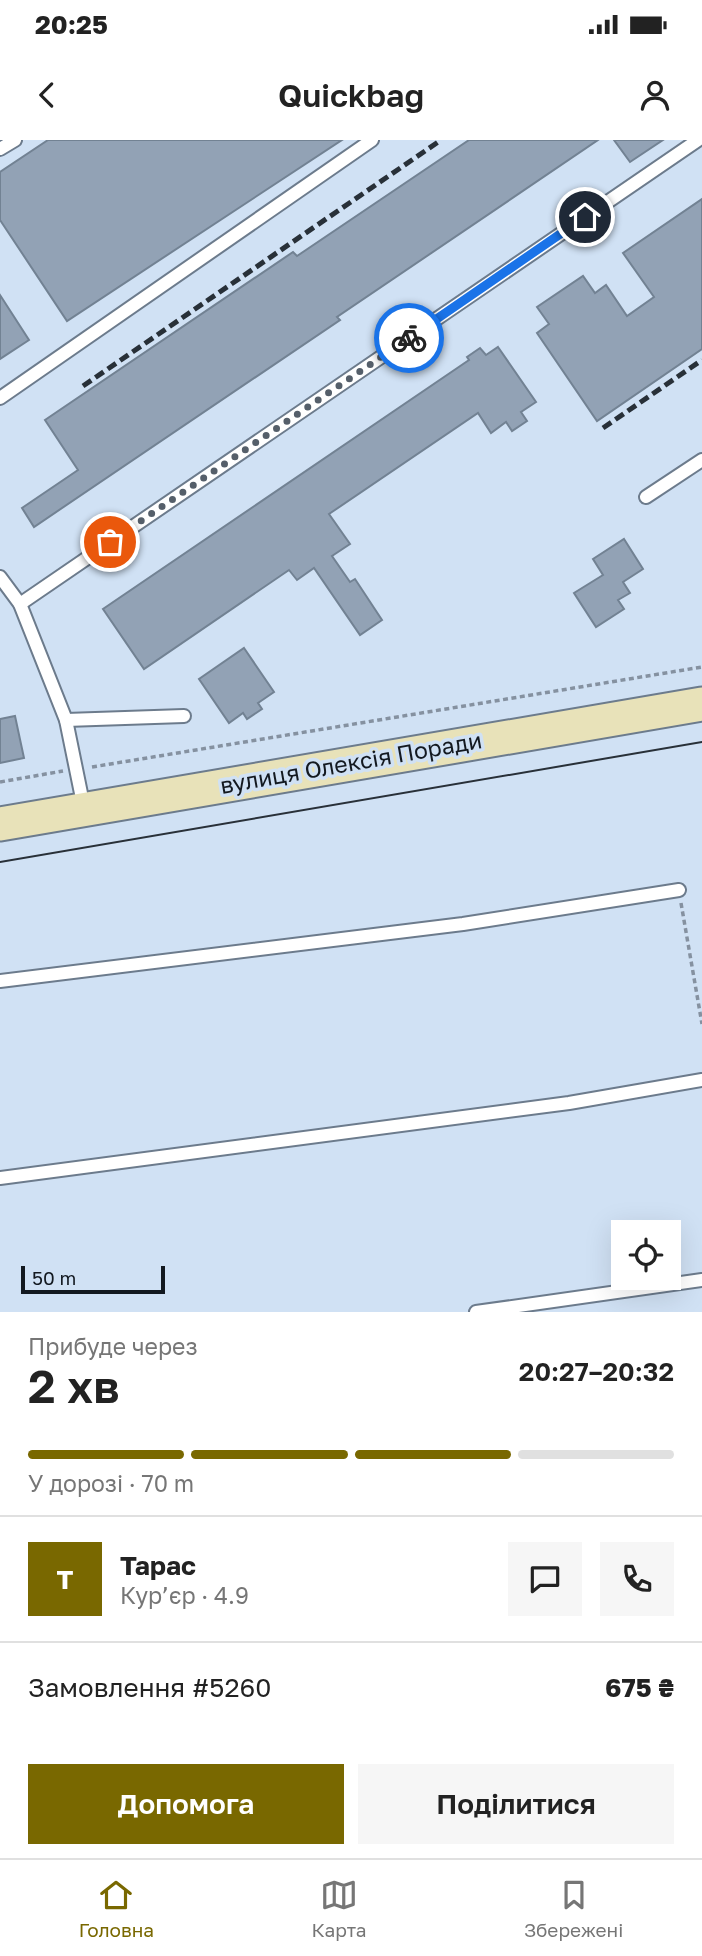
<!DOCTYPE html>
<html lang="uk">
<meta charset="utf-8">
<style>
body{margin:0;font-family:"Golos Text",sans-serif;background:#f6f6f6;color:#222;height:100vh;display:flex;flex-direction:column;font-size:26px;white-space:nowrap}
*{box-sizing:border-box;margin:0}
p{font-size:23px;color:#767676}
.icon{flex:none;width:38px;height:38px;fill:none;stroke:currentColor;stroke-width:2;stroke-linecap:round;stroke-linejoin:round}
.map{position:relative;height:1172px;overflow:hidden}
.sheet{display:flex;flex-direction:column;background:#fff;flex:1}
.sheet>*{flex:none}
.fabs{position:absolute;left:611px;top:1080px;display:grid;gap:14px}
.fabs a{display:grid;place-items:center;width:70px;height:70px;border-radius:0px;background:#fff;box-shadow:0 7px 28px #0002;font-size:35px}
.scale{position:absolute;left:21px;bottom:18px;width:144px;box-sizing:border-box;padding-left:7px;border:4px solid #131920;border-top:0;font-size:19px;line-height:24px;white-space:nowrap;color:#131920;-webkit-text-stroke:5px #d0e1f4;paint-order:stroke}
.pin{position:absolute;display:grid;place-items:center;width:60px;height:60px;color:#fff;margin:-30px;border:4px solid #fff;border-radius:50%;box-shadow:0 2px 7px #0007}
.courier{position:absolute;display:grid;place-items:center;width:70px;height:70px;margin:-35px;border:5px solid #1a73e8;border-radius:50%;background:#fff;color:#222;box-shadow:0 2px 9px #0007}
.overview em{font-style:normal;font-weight:600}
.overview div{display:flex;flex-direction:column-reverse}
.overview{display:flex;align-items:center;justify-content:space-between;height:119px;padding:0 28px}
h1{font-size:46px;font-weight:600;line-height:52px}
.bar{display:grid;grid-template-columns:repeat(4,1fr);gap:10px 7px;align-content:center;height:84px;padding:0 28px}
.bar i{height:9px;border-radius:5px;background:#e0e0e0}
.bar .current{background:#796800}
.bar p{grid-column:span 4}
.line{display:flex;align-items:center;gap:18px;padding:0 28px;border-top:2px solid #e0e0e0}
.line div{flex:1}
.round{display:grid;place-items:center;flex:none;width:74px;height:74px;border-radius:0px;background:#f6f6f6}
.cta{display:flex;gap:14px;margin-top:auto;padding:14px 28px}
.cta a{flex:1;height:80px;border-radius:0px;background:#796800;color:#fff;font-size:28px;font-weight:600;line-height:80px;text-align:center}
.cta a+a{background:#f6f6f6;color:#222}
.status{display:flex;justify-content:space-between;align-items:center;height:49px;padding:0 35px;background:#fff;direction:ltr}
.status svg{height:19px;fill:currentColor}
header{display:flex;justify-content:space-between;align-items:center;height:91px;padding:0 28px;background:#fff;font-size:32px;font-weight:600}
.tabs{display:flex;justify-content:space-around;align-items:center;height:98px;border-top:2px solid #e0e0e0;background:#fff;font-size:19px;color:#767676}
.tabs a{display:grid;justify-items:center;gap:4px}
.tabs .current{color:#796800}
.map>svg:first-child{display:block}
.building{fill:#92a2b5;stroke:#728293;stroke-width:2}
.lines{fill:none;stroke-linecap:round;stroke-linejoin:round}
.service-casing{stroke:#6c7b8c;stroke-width:16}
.secondary-casing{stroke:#6c7b8c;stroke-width:37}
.path{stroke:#8591a0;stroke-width:3.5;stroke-dasharray:5 3.5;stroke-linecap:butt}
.service{stroke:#fff;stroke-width:12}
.secondary{stroke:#e8e2b9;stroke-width:33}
.tram{stroke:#283038;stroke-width:2}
.rail{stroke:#283038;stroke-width:5;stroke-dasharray:10 5;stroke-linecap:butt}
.done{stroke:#555f6a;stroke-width:7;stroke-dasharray:0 12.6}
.route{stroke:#1a73e8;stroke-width:9}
.labels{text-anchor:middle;stroke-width:7;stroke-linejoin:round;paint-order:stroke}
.street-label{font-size:23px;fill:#131920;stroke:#d0e1f4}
</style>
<div class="status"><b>20:25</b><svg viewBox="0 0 49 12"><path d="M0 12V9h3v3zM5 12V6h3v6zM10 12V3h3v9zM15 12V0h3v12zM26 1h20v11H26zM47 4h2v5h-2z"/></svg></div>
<header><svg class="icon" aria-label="back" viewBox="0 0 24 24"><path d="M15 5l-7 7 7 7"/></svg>Quickbag<svg class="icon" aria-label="person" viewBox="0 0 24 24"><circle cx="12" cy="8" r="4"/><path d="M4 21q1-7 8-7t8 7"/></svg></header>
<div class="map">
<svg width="702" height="1172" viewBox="0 0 702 1172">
<rect width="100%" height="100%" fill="#d0e1f4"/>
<g class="building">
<path d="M48,0H342L67,181L0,80V32Z"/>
<path d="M469,0H598L337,177L340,180L34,387L22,368L78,330L45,280L293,112L297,116Z"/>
<path d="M614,0H663L630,22Z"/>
<path d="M702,59V209L597,281L537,193L549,184L537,167L583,136L595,153L606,145L627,176L654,157L623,113Z"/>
<path d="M0,155L29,200L0,219Z"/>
<path d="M498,207L536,262L521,272L527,281L512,291L506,282L491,293L478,273L329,374L350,404L332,416L350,442L355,439L382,480L360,495L314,428L297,440L289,430L144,529L103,469L469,220L467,217L480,208L486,215Z"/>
<path d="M624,399L643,429L623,442L630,453L618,460L624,469L596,487L574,453L603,435L593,419Z"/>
<path d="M244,508L274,552L258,563L262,569L247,579L243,573L229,583L199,539Z"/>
<path d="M15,576L24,618L0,623V579Z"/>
</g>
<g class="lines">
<g class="service-casing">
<g id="service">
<path d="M0,9L15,0"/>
<path d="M0,258L372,0"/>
<path d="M646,357L702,320"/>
<path d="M0,437L20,464L66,580L84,668"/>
<path d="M20,464L698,0"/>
<path d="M66,580L184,576"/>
<path d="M0,841L463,784L679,750"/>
<path d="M0,1038L569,963L702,940"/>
<path d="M476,1172L702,1140"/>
</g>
</g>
<g class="secondary-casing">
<path id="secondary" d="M0,684L702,564"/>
</g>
<g class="path">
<path d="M92,627L702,527"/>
<path d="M0,642L63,631"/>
<path d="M681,763L702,884"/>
</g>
<use href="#service" class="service"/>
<use href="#secondary" class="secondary"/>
<path class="tram" d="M0,722L702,602"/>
<g class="rail">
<path d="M83,246L441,0"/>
<path d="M603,288L702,220"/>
</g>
</g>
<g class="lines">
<path class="done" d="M110,402L409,198"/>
<path class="route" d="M409,198L585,77"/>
</g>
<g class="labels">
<g class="street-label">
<text transform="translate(351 623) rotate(-10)" y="8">вулиця Олексія Поради</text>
</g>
</g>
</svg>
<div class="fabs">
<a><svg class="icon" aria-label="locate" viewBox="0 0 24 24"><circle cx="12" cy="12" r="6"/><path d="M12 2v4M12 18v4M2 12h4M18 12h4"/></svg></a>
</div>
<div class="scale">50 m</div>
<div class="pin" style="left:110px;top:402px;background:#ea580c"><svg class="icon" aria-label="bag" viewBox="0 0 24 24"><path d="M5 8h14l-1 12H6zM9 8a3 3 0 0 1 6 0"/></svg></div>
<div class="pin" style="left:585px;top:77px;background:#1f2937"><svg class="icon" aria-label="home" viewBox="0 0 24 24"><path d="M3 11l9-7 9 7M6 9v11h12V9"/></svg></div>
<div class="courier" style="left:409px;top:198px"><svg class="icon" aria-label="bike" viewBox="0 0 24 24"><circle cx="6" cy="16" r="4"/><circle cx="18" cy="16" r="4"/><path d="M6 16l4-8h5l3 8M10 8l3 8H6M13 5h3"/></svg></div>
</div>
<section class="sheet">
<div class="overview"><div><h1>2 хв</h1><p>Прибуде через</p></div><em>20:27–20:32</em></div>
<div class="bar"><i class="current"></i><i class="current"></i><i class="current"></i><i></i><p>У дорозі · 70 m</p></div>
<div class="line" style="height:126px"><b class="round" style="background:#796800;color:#fff">Т</b><div><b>Тарас</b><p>Кур’єр · 4.9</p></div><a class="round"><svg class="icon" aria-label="chat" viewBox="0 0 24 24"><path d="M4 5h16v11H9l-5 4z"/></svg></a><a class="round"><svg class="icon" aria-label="phone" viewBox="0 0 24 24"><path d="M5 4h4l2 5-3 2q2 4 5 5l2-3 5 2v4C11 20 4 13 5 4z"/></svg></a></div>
<div class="line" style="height:91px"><div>Замовлення #5260</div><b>675 ₴</b></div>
<div class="cta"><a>Допомога</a><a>Поділитися</a></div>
</section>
<nav class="tabs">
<a class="current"><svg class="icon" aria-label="home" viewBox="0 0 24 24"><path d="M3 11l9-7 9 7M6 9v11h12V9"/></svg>Головна</a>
<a><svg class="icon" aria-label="map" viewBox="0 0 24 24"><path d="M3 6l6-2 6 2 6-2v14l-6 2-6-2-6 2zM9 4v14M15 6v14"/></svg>Карта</a>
<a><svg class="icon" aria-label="saved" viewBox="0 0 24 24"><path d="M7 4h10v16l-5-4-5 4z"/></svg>Збережені</a>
</nav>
